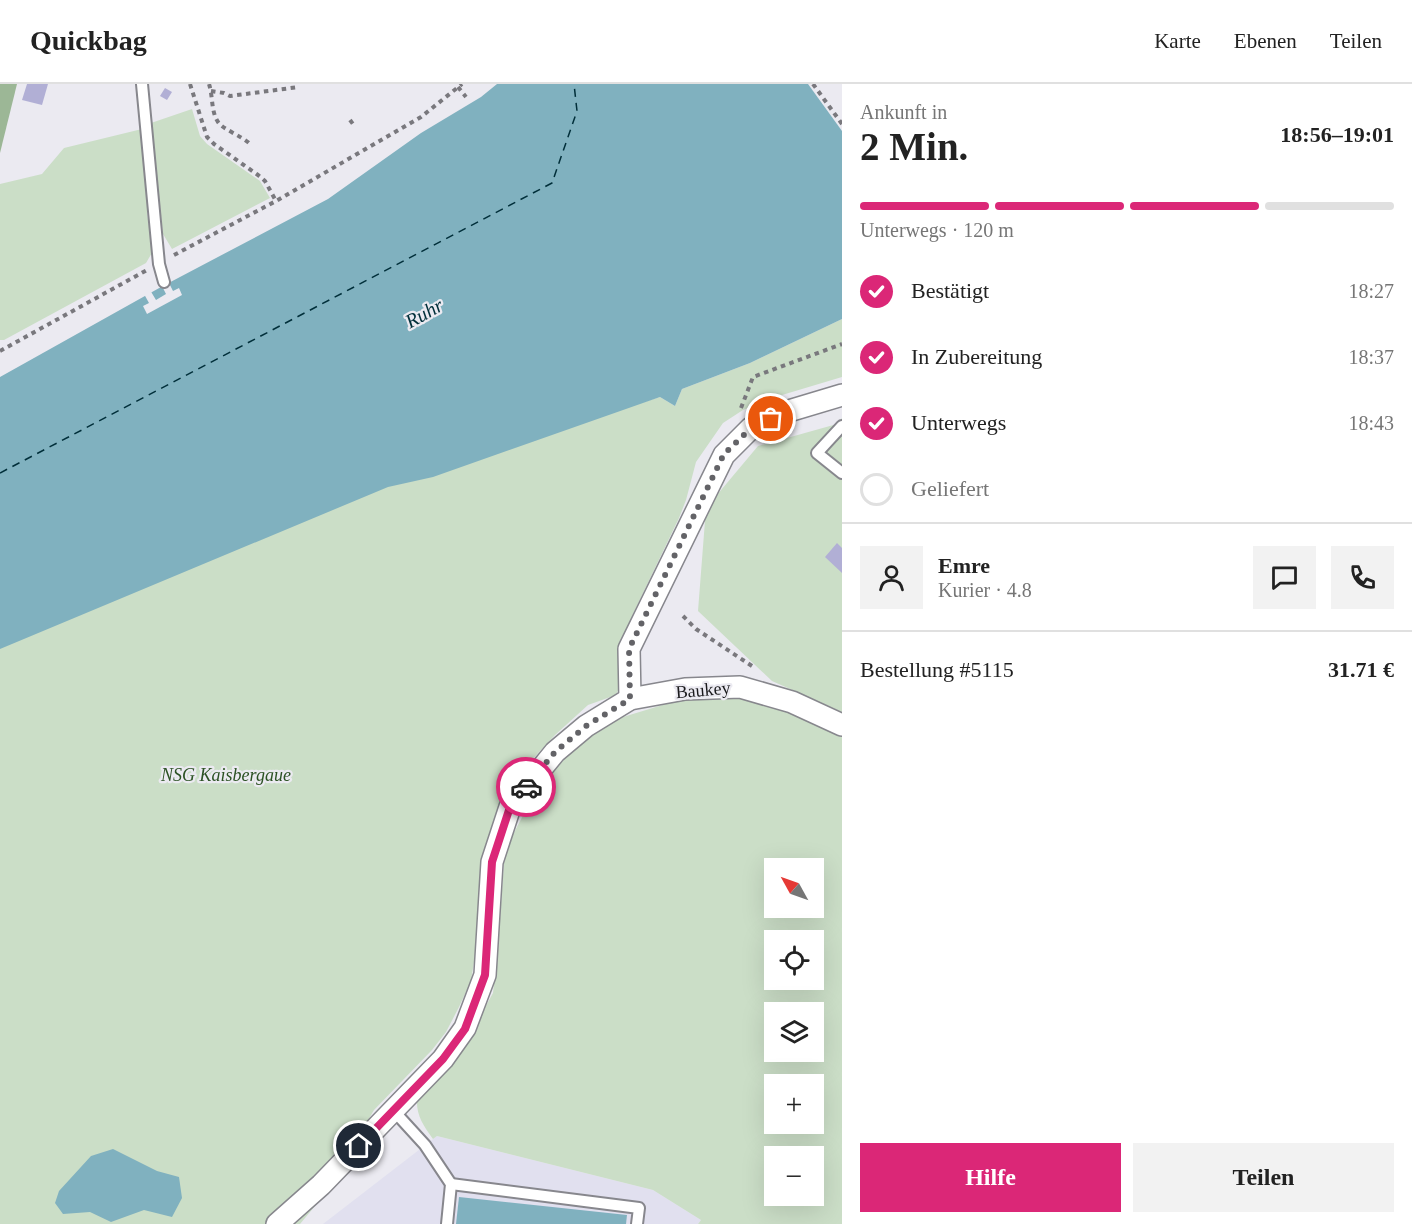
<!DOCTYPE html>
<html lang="de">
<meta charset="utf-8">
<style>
body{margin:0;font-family:"Times New Roman",serif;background:#f2f2f2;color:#222;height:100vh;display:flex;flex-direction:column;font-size:22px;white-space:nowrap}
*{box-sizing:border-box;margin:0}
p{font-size:20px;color:#767676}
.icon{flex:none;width:33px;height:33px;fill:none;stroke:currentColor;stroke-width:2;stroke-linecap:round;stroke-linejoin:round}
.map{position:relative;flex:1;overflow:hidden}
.side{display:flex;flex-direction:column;background:#fff;width:570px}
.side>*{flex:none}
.needle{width:39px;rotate:310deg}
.fabs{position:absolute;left:764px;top:774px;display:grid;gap:12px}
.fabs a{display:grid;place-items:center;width:60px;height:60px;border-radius:0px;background:#fff;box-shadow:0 6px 24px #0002;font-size:30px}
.pin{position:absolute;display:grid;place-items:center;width:51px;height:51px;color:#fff;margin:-26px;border:3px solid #fff;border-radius:50%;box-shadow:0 2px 6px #0007}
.courier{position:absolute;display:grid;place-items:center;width:60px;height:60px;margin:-30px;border:4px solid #db2777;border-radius:50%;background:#fff;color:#222;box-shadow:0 2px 8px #0007}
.summary em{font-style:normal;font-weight:700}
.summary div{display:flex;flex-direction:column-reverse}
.summary{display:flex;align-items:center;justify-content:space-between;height:102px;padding:0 18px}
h1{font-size:39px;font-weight:700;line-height:45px}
.bar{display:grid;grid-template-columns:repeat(4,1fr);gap:9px 6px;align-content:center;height:72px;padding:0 18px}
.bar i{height:8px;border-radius:4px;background:#e0e0e0}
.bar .on{background:#db2777}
.bar p{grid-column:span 4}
.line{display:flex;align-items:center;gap:15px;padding:0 18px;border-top:2px solid #e0e0e0}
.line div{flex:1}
.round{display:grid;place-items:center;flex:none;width:63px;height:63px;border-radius:0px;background:#f2f2f2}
ol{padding:0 18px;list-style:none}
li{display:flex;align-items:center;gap:18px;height:66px}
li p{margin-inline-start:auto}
li .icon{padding:6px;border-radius:50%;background:#db2777;color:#fff;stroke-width:4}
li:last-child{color:#767676}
li i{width:33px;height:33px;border:3px solid #e0e0e0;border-radius:50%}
.button{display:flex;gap:12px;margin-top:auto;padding:12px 18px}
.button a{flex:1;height:69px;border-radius:0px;background:#db2777;color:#fff;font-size:24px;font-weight:700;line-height:69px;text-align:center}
.button a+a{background:#f2f2f2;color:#222}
header{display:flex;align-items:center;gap:36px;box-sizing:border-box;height:84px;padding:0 30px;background:#fff;border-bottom:2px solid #e0e0e0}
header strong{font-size:28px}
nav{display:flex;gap:33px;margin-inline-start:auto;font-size:21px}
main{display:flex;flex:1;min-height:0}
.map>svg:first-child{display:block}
.built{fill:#e1e0ef}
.green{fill:#cbdec7;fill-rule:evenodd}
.forest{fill:#9cb796}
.water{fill:#80b1bf}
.pier{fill:#ebeaf1}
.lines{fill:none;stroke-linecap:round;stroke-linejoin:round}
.ferry{stroke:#002f3a;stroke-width:1.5;stroke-dasharray:8 6;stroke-linecap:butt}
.building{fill:#b1afd5}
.lane-casing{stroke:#87878d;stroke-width:14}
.street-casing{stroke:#87878d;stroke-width:24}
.path{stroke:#79787d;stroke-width:4;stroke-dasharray:4.5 4.5;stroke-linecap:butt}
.lane{stroke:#fff;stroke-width:10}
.street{stroke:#fff;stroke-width:21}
.done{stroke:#636367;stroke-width:6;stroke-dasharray:0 10.8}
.route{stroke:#db2777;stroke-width:8}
.labels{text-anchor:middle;stroke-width:4.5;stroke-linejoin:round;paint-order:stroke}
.street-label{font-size:18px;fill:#1a1a1c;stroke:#ebeaf1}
.park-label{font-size:18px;font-style:italic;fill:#2c5224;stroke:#ebeaf1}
.water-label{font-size:20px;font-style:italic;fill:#002f3a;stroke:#ebeaf1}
</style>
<header>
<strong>Quickbag</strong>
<nav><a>Karte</a><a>Ebenen</a><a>Teilen</a></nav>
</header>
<main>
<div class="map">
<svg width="842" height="1140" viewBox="0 0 842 1140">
<rect width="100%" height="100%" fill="#ebeaf1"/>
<path class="built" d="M437,1052L653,1106L701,1136L698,1140H323Z"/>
<g class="green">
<path d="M192,25L200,52L207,60L260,97L270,114L172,165L163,150L151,39Z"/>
<path d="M142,45L148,96L147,129L153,167L146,179L4,256H0V100L42,90L64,64Z"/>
<path d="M842,235V293L782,311L743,326L723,339L696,378L686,416L679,434L633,530L620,565V602L616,611L588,621L555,651L529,679L510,707L477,859L471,897L459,923L446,948L432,966L374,1026L325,1110L300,1140H0V518L660,313L675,322L682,305L750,279Z"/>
<path d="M842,334V628L772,597L698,527L706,424L758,362L837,340Z"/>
<path d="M734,612L786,627L842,653V1140H698L701,1136L653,1106L437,1052L433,1055C423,1041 416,1031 417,1014L463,963L493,909L498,861L505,766L532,714L577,660L623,633L679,616ZM774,784H813V824H774ZM774,856H813V896H774ZM774,928H813V968H774ZM774,1000H813V1040H774ZM774,1072H813V1112H774Z"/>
</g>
<path class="forest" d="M0,0H17L0,69Z"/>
<g class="water">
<path d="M497,0H842V235L750,279L682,305L675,322L660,313L433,393L388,403L0,565V293L161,203L328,115L421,49L481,13Z"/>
<path d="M113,1065L157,1087L179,1093L182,1114L172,1133L144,1126L111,1138L90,1128L63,1130L55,1119L59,1107L91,1072Z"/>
<path d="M459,1113L627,1131L626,1140H456Z"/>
</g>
<g class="pier">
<path d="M808,0H842V47Z"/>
<path d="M168,197L173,207L179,204L182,211L147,230L143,222L149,219L144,210L150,206L156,216L166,210L161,200Z"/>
</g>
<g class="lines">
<path class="ferry" d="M0,389L552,99L577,27L574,0"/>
</g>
<g class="building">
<path d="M27,0H48L42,21L22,16Z"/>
<path d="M165,4L172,8L167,16L160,12Z"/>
<path d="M837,459L842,464V489L825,473Z"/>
</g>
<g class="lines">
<g class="lane-casing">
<g id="lane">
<path d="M142,0L159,180L164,198"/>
<path d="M842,342L817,369L842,389"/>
<path d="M393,1026L425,1061L451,1100L447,1140"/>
<path d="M451,1100L639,1124L637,1140"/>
</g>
</g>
<g class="street-casing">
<g id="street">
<path d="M630,615L629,565L724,371L751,344L792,326L842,311"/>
<path d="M277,1140L321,1101L443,975L465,944L485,891L492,778L510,723L555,668L586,642L630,615L685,605L740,603L792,618L842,641"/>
</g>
</g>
<g class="path">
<path d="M190,0L207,53L214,60L258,91L265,97L276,117"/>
<path d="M209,0C213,12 211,28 218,38C222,45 242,52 250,60"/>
<path d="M813,0L842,40"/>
<path d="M458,3L466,13"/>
<path d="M211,7L224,9L230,12L299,3"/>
<path d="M350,36L353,40"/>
<path d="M174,171L276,117L421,33L462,0"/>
<path d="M0,267L147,186"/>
<path d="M741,324L753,293L842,260"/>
<path d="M683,532L696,545L752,582"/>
</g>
<use href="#lane" class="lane"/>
<use href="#street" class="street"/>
</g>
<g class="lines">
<path class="done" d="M526,703L555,668L586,642L630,615L629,565L724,370L751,344L771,335"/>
<path class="route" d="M359,1062L443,975L465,945L485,891L492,778L510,723L526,703"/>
</g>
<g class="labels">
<g class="street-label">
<text transform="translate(703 606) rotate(-5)" y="6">Baukey</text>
</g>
<g class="park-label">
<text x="226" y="697">NSG Kaisbergaue</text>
</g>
<g class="water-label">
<text transform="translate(424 229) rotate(-29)" y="7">Ruhr</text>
</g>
</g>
</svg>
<div class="fabs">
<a><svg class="needle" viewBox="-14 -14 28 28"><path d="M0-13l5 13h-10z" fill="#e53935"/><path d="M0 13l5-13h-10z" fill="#767676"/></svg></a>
<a><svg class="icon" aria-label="locate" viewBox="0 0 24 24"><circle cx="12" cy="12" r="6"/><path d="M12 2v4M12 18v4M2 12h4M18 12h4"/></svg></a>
<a><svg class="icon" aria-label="layers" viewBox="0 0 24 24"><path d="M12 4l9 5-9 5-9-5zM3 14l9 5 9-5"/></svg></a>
<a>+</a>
<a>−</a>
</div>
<div class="pin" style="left:771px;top:335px;background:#ea580c"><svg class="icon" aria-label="bag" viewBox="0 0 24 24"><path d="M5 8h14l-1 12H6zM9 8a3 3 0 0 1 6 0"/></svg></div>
<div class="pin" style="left:359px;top:1062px;background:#1f2937"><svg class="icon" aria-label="home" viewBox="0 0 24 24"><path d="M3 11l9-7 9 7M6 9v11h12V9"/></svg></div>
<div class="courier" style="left:526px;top:703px"><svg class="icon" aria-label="car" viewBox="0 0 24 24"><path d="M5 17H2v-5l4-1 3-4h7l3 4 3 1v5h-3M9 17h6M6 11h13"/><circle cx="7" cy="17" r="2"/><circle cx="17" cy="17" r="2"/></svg></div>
</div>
<section class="side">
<div class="summary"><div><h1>2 Min.</h1><p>Ankunft in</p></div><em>18:56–19:01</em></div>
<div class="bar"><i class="on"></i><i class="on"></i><i class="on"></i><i></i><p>Unterwegs · 120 m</p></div>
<ol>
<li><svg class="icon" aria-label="check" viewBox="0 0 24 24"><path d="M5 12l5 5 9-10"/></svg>Bestätigt<p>18:27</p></li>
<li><svg class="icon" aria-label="check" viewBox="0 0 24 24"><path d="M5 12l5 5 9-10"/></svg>In Zubereitung<p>18:37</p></li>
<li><svg class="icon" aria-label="check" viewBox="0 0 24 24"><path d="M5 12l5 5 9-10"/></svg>Unterwegs<p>18:43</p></li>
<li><i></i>Geliefert</li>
</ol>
<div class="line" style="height:108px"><a class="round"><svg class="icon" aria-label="person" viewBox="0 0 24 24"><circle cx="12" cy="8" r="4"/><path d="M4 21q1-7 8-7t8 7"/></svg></a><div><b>Emre</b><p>Kurier · 4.8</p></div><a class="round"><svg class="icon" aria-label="chat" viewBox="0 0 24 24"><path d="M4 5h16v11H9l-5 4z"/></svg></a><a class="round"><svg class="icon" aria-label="phone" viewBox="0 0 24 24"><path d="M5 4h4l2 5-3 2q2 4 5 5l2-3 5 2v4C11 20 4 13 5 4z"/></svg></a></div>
<div class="line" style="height:78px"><div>Bestellung #5115</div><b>31.71 €</b></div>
<div class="button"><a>Hilfe</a><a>Teilen</a></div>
</section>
</main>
